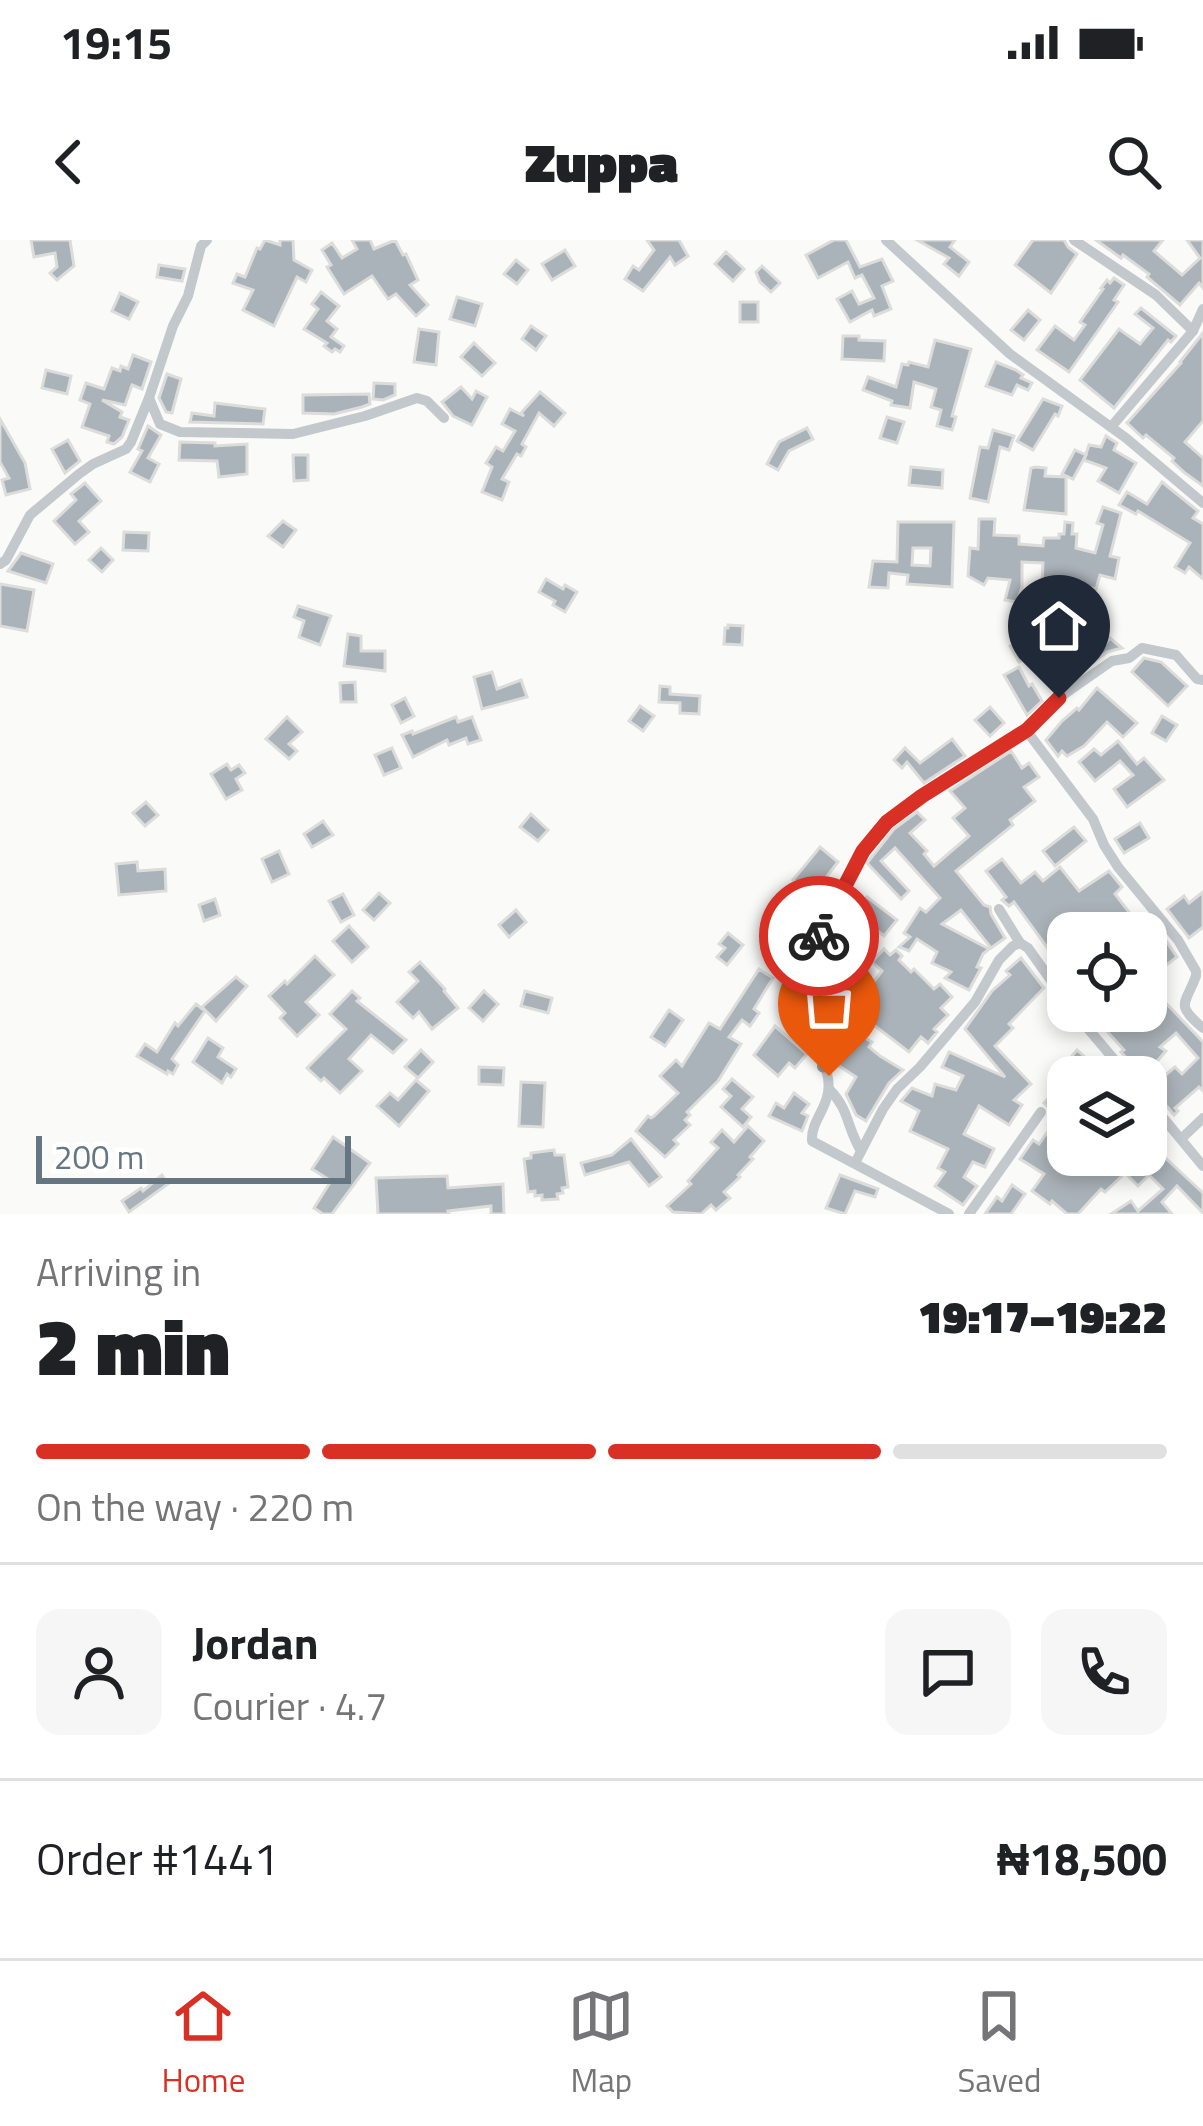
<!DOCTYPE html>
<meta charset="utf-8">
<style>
body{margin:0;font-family:"Titillium Web",sans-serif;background:#f6f6f6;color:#202124;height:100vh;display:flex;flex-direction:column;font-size:45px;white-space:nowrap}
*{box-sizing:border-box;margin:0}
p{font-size:39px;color:#757577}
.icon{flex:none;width:66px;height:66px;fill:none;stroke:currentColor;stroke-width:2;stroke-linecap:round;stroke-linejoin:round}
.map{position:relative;height:974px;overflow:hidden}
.drawer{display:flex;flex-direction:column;background:#fff;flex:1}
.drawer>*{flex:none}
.buttons{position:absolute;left:1047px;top:672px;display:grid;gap:24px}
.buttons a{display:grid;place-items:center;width:120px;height:120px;border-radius:24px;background:#fff;box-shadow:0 6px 18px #0003;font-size:60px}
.scale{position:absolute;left:36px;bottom:30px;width:315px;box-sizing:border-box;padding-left:12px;border:6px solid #657683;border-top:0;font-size:33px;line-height:42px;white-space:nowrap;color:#657683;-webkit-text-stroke:9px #fff;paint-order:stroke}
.pin{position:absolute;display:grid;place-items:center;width:102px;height:102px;color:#fff;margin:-123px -51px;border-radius:50% 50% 50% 0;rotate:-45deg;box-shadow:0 0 12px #0007}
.pin .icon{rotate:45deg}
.courier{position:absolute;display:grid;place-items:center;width:120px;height:120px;margin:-60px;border:9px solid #d93025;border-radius:50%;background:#fff;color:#222;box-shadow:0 3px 15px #0007}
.head em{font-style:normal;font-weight:800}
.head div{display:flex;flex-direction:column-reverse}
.head{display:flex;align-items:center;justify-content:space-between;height:204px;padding:0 36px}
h1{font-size:78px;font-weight:800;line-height:90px}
.bar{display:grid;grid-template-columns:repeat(4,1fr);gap:18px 12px;align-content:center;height:144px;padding:0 36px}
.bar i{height:15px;border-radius:9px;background:#e0e0e0}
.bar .current{background:#d93025}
.bar p{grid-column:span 4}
.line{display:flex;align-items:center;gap:30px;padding:0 36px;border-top:3px solid #e0e0e0}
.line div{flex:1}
.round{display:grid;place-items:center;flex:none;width:126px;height:126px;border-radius:24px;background:#f6f6f6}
.status{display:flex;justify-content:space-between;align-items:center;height:84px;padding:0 60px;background:#fff;direction:ltr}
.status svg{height:33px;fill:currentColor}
header{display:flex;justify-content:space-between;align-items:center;height:156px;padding:0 36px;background:#fff;font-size:54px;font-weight:800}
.tab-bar{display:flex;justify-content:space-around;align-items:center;height:168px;border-top:3px solid #e0e0e0;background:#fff;font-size:33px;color:#757577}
.tab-bar a{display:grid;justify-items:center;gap:6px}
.tab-bar .current{color:#d93025}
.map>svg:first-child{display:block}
.building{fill:#aab3b9;stroke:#dcdcda;stroke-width:3;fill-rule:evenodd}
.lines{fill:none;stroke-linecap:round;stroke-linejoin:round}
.street{stroke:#c3c8cc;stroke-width:10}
.done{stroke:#99a4ac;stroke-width:12;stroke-dasharray:0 21.6}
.route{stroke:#d93025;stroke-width:15}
</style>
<div class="status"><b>19:15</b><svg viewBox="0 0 49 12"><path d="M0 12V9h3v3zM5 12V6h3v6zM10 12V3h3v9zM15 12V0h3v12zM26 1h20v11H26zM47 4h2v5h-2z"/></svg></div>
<header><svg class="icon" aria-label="back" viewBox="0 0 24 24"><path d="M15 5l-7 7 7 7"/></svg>Zuppa<svg class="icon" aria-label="search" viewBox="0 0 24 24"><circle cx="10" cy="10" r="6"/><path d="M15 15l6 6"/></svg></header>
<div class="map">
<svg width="1203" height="974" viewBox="0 0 1203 974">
<rect width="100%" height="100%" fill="#fafaf8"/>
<g class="building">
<path d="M31,0H70L74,26L57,40L50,33L57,27L55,13L34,17Z"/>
<path d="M265,0L280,5V0H293L294,20L312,30L306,42L297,37L274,86L243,70L253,50L233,43L237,34L245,37L257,8L260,9Z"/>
<path d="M352,0H370L374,9L395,0L403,15L406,14L418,40L410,45L428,65L416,76L396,54L388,59L372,36L344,54L327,27L331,25L322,10L332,3L342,18L357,9Z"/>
<path d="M647,0H679L688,16L675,25L670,17L643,51L625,39L633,26L639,30L654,10Z"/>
<path d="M834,0H846L860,27L882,19L893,41L882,46L891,69L874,76L872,70L850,82L837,59L852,51L859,64L874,58L862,35L855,38L848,22L818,38L806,15Z"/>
<path d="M917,0H955L950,7L969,22L959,36L944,24L949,18Z"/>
<path d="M1033,0H1064L1068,7L1077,14L1051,53L1015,25Z"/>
<path d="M1096,0H1163L1154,11L1182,35L1200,18L1187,0H1203V48L1199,43L1180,65L1147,37L1149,34L1123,15L1121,18Z"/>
<path d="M565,10L575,26L552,40L542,24Z"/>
<path d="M726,12L744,29L733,41L715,24Z"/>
<path d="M516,20L528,30L517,44L504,34Z"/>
<path d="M159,25L185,29L182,41L157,37Z"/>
<path d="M762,26L780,43L771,52L760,42L756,32Z"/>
<path d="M1114,38L1124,45L1114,60L1118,62L1069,132L1037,110L1055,86L1074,100L1085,85L1080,82L1103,49L1101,48L1107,40L1110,43Z"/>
<path d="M321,52L339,66L327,81L337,89L331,97L344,106L340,112L335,109L332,112L324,106L327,103L304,89L318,69L312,64Z"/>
<path d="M120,53L138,62L129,79L112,71Z"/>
<path d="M457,57L482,64L475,86L450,79Z"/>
<rect x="740" y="62" width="18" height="20"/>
<path d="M1141,68L1176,96L1171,102L1168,100L1114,168L1080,140L1119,89L1140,104L1153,88L1135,74Z"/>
<path d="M1028,70L1040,80L1024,100L1011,90Z"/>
<path d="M531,86L546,96L536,110L522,99Z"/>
<path d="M419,89L439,92L436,125L414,122Z"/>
<path d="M1203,93V181L1185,202L1203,218V246L1185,233L1172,221L1174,218L1146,195L1143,198L1127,183L1181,123L1180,122Z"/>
<path d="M843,96H859V100L885,101L884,121L842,119Z"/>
<path d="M935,100L971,109L952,176L956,177L952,190L937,186L941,170L931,167L936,149L914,142L910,168L891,165L892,161L863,150L868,137L896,147L902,124L908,125L909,122L928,127Z"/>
<path d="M474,103L495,123L482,136L461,117Z"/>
<path d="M133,115L151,122L142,149L132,145L125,165L102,160L122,172L120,177L129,180L122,197L114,204L107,202L109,196L82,187L90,164L80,160L86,143L104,149L112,128L120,131L121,126L128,129Z"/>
<path d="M996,122L1016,130L1023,135L1021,138L1032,143L1028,150L1017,145L1012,155L986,146Z"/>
<path d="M46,130L71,136L67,154L42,148Z"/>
<path d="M167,134L181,139L172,173L166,172L159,158Z"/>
<path d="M374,143L395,144V155L383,160L373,159Z"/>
<path d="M461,147L472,159L476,151L487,157L472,185L453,176L442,162Z"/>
<path d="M540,152L565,173L554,186L539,173L522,204L526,207L521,216L517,214L502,239L509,242L502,260L482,252L492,227L486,223L496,207L503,211L515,191L502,184L510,169L524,176L521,173Z"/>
<path d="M369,154L370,164L362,167L334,174L303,173V155Z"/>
<path d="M1043,159L1062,166L1058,176L1055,174L1033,210L1017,201Z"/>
<path d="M215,163L265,169L263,184L190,182L192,173L214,176Z"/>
<path d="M887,177L904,182L897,203L880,198Z"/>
<path d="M0,179L25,223L30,249L6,255L2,240L9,238L0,222Z"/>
<path d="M148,186L161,195L148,218L159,224L150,242L130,232L142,211L138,209Z"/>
<path d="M807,188L813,199L789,211L778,230L767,224L779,202Z"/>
<path d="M993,190L1014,196L1009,210L1000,207L988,262L970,258L980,207L988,208Z"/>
<path d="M1106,196L1117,203L1114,210L1136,223L1119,253L1098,241L1106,228L1084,220L1089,205L1101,207Z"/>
<path d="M68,200L80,221L65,233L52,209Z"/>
<path d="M180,202L215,203V206L247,204V234L219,237L217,221L179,220Z"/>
<path d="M1075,210L1086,215L1073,239L1062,234Z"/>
<path d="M293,215H308V240L294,241Z"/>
<path d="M911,227L943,230L942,248L909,245Z"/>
<path d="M1036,227L1046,228L1045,236L1066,237V274L1024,270L1031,228Z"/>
<path d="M1162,242L1198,271L1193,278L1203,284V339L1189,327L1185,333L1175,327L1190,303L1138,271L1136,274L1119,265L1127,252L1147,264Z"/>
<path d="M85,243L101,261L79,281L89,292L75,304L54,281L76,260L71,254Z"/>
<path d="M1103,267L1121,273L1110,316L1119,318L1115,339L1100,335L1096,349L1080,345L1081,342L1056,341L1055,346L1042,345L1043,323L1022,322V347L1017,362L1005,360L1010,340L988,338L984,345L968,336L970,308L978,309L979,279H995L994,295L1019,296V304L1043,306L1044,298H1059V294H1064L1065,282L1073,283L1072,294H1077L1076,308L1095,313L1103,285L1097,283Z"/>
<path d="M283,281L296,290L283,307L268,296Z"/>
<path d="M898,282H954L952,347L907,344L908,335L889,333L888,348L869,347L873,321L897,322ZM913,308H931L930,326L912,325Z"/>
<path d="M124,292L149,293L148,311L123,310Z"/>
<path d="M101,308L113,320L102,332L89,320Z"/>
<path d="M21,313L53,324L46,343L8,331Z"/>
<path d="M546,339L563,349L565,345L577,352L565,372L553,365L555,361L539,352Z"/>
<path d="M0,344L34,350L27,391L0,386Z"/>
<path d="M298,366L331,376L320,405L299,397L304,381L294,377Z"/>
<path d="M728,385L743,386L742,405L724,404L725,388H728Z"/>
<path d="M348,394L361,396V411H385V431L344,426Z"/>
<path d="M1029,395L1038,410L1019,422L1010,406Z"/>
<path d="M1090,396L1099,412L1110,398L1122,408L1107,412L1085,428L1087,425L1084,420L1061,438L1042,415L1064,400L1066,409Z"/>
<path d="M1144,418L1161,422L1187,446L1168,466L1132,432Z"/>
<path d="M1019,427L1029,446L1032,444L1042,461L1027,475L1004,435Z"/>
<path d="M492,432L497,449L521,440L527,457L482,469L474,437Z"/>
<path d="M355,442L356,462H341L340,443Z"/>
<path d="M660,446L670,447V454L700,456L699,474L680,473V463L659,462Z"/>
<path d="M1097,448L1137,483L1123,497L1107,482L1084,506L1067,516L1062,511L1058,516L1046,500L1062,481L1077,468L1079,470Z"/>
<path d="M405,458L414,476L401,483L392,465Z"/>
<path d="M640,466L654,476L643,491L629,481Z"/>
<path d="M990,467L1004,483L990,496L975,480Z"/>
<path d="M1162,476L1177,485L1166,501L1152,493Z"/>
<path d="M287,477L302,492L289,504L297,511L289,519L266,499Z"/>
<path d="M456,477L458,482L472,477L481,500L468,504L466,498L449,505L447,500L413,517L402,495L412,491L413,494Z"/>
<path d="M952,499L965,516L924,543L907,522L902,528L894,520L905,508L920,523Z"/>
<path d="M1118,501L1137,524L1144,518L1164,540L1127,567L1114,549L1133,535L1120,521L1095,541L1079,522L1094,509L1101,515Z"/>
<path d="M392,508L401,528L384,535L375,515Z"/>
<path d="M1011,511L1022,528L1029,523L1039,537L1024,547L1035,561L1010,580L1013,585L956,631L984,665L990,667L991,674L1005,698L991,708L961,670L942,684L989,709L983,714L977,727L981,728L969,750L945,738L951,732L932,723L937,712L917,699L909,711L899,707L910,697L904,693L920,668L926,672L940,658L895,608L881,621L909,651L901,659L867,623L894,589L917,572L925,580L910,593L927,611L924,614L934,626L969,596L953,578L965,568L950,551Z"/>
<path d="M227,524L231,530L239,525L245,533L236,539L242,550L226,559L211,534Z"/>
<path d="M146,562L158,575L145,586L133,573Z"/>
<path d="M531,574L548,590L538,601L520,587Z"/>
<path d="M323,581L333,595L312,607L304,594Z"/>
<path d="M1140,583L1149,598L1124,613L1115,599Z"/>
<path d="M1074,587L1086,601L1055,626L1043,611Z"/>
<path d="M820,607L838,622L813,654L793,640Z"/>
<path d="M279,611L289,634L272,642L262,619Z"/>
<path d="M1002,619L1021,643L1035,632L1043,641L1060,627L1079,651L1109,631L1122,647L1115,654L1145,693H1094L1084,680L1049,710L1014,662L1009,666L1002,660L1006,657L986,631Z"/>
<path d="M137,622L138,631L165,629L166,651L119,655L116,624Z"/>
<path d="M790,652L810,672L798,683L778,663Z"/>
<path d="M1203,652V687L1189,698L1167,669L1184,656L1189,663Z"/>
<path d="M379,653L390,663L374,680L363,670Z"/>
<path d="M343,654L354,675L341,682L329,661Z"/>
<path d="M860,657L864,660L867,657L897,680L884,696L874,688L860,704L839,688L856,667L854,666Z"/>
<path d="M215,659L220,675L204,681L199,665Z"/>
<path d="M516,670L526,682L509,697L499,685Z"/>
<path d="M349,686L368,707L352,722L333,701Z"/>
<path d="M728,693L743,705L727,725L717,717L725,708L719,704Z"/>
<path d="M1146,695L1153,702L1162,695L1177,717L1151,737L1146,734Z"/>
<path d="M884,709L890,715L896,710L902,716L899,720L911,732L914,729L934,749L940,744L952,757L941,768L948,775L934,789L937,792L928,803L921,797L909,812L871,783L875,778L857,764L882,731L872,722Z"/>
<path d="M846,710L864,724L832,758L822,748L825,745L817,737L820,735L818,733L824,727L826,729L841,711L843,713Z"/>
<path d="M315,716L334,735L306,762L319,775L297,796L280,778L285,773L269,756L285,741L287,744Z"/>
<path d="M1021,718L1044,748L1009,784L1013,788L995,806L1031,844L1014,860L1022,865L1009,885L979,866L964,894L994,909L985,927L973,922L964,937L977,946L963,965L935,946L945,932L938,928L948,909L910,891L919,871L901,861L912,848L932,856L935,844L956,850L963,836L942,827L949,812L1005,837L965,789L992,751L1010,735L1006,731Z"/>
<path d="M420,722L445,749L444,751L458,768L432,789L419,772L413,778L397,762L418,741L409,732Z"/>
<path d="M759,729L773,738L754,769L759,773L750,786L742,780L729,797L741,804L718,841L687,872L690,875L685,880L690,885L674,900L678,904L665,917L636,891L648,876L651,878L654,876L678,853L660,836L676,820L682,826L709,783L720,789Z"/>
<path d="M236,737L247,746L216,781L202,767Z"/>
<path d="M1146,742L1203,802V851L1199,847L1175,868L1178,871L1174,875L1160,858L1165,853L1149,837H1139L1134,826L1121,812L1124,810L1103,787L1117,771H1146ZM1176,793L1198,818L1182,834L1175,827L1163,837L1152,827L1166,811L1160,807Z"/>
<path d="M352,751L360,758L357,761L406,800L393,813L371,795L349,819L362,831L340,853L324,838L321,841L307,828L346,789L330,774Z"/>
<path d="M484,751L498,764L483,781L469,768Z"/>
<path d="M525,751L552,758L548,773L521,766Z"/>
<path d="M196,764L205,771L172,819L178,825L173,834L168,831L167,834L137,816L145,804L157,812L175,783L178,786Z"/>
<path d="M669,770L683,780L665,806L651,797Z"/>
<path d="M775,786L807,814L795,828L789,823L778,836L754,815Z"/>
<path d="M853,791L872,802L869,807L880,816L903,830L889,843L866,881L856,875L846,854L856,837L833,822Z"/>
<path d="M208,798L223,808L218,817L236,829L231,837L227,834L222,843L193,822Z"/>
<path d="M421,810L433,822L418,838L405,827Z"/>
<path d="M1077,810L1094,825L1084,837H1068V848L1054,837Z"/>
<path d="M479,827L504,828L503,845L479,844Z"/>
<path d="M732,839L753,857L742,869L751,877L743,887L721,867L731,856L723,849Z"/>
<path d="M416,840L429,851L399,886L377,866L390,853L398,860Z"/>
<path d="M521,842L545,843L543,887L519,886Z"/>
<path d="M794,853L809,864L802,873L808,876L802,891L769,876L776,863L784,868Z"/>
<path d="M1051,855L1068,870V915H1152L1157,910L1203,953V973L1177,946L1162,962L1172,974H1111L1131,961L1138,971L1163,949L1149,935L1138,946L1125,933L1105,952L1101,949L1078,974H1067L1052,961L1050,964L1032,951L1044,934L1020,919L1033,900L1039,904L1056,880L1054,879L1057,876L1044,863Z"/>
<path d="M748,886L764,901L750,917L753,919L738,935L740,937L724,952L730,958L716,970L711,965L701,974L673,972L667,966L691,944L688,941L718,908L711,902L722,890L734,902Z"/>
<path d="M333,897L370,923L332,974H323L314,968L331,941L312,929Z"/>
<path d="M631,899L661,937L649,946L629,922L585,935L581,923L612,915Z"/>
<path d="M554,910L555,915H564L568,947L562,948L563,953L557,954L558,959L542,960V955L535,956V951L528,952L524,919L531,918V913Z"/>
<path d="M162,935L168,944L129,972L122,961L141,948L143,951Z"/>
<path d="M840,935L878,949L875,957L855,951L845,974L826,968Z"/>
<path d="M447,936L448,948L503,944L504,974H491V966L448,971L449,974H378L376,938Z"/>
<path d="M1012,945L1025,954L1011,974H985L997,957L1002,961Z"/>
</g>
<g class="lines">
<g class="street">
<path d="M886,0L1010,114L1126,198L1203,263"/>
<path d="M1074,0L1156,55L1193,91"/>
<path d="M149,158L160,184L180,192L293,194L365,176L417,158L427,161L444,178"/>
<path d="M1111,187L1193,91L1203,69"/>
<path d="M0,324L6,320L30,275L79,234L93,224L126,209L131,202L149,158L173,86L188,56L201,6L207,0"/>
<path d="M1026,490L1093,579L1104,605L1118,627L1178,700L1196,731V736C1186,764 1174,764 1203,788"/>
<path d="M999,669L1020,703"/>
<path d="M1073,771L1129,837"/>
<path d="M830,850C850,871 846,886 861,911"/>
<path d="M1146,857L1203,926"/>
<path d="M1182,898L1203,878"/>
<path d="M855,923L883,869L897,849L920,827L975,762L999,720L1013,706L1020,703L1028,708L1068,764"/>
<path d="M949,974L812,901C811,884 823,873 827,857C837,822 799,792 783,764L795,726L817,698L863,611L887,582L922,556L1026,490L1059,458L1083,441L1112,421L1129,418L1142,408L1176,415L1197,439L1203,440"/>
<path d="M969,974L1041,872"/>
</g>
</g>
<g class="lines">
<path class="done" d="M819,696C802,718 787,736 784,764L829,836"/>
<path class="route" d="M819,696L863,611L887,582L922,556L1027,490L1059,458"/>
</g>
</svg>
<div class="buttons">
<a><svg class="icon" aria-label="locate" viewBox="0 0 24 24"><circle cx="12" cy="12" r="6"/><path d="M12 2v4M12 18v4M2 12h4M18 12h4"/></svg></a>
<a><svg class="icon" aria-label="layers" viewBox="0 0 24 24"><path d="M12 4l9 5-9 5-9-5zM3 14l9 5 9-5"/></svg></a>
</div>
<div class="scale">200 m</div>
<div class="pin" style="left:829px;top:836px;background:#ea580c"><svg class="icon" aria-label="bag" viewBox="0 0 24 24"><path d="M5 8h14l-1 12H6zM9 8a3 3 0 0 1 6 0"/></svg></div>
<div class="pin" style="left:1059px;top:458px;background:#1f2937"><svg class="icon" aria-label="home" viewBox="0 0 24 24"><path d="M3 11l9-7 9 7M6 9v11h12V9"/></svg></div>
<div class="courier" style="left:819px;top:696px"><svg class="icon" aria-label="bike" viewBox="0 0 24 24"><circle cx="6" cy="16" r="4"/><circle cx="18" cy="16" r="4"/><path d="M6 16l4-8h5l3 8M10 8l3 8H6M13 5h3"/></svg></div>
</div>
<section class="drawer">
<div class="head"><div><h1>2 min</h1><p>Arriving in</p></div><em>19:17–19:22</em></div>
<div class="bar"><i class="current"></i><i class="current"></i><i class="current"></i><i></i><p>On the way · 220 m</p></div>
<div class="line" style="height:216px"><a class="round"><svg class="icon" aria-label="person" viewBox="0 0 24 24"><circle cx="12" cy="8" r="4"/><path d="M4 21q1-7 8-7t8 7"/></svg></a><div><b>Jordan</b><p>Courier · 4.7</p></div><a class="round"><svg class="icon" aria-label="chat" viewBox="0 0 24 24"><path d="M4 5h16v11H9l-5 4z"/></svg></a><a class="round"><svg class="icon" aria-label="phone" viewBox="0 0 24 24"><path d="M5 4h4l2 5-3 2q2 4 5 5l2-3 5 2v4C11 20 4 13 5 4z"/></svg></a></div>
<div class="line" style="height:156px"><div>Order #1441</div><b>₦18,500</b></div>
</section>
<nav class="tab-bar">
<a class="current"><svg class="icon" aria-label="home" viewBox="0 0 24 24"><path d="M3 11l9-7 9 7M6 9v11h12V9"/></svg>Home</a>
<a><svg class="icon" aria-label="map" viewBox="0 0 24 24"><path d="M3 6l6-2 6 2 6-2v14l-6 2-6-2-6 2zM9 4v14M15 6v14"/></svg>Map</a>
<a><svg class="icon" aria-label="saved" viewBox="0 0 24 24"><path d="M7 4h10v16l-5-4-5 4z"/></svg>Saved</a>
</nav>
